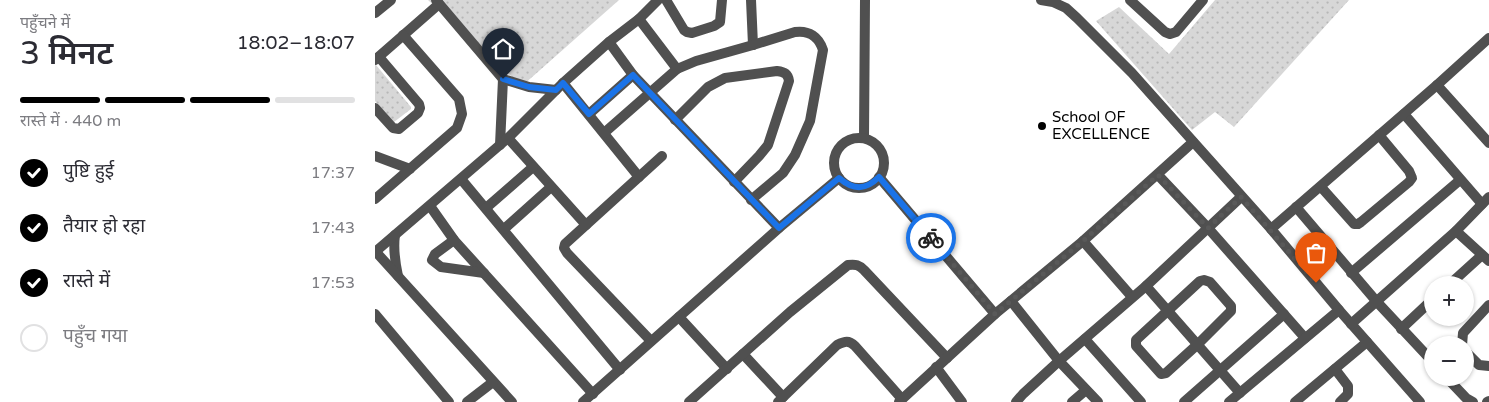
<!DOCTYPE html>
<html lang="hi">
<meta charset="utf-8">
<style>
body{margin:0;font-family:"Varela Round","Noto Sans Devanagari",sans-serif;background:#f2f2f3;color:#2b2b33;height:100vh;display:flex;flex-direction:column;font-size:19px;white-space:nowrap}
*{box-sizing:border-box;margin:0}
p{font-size:16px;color:#7c7c81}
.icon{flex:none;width:28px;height:28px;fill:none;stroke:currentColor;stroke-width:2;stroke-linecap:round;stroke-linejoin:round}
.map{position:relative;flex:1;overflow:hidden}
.details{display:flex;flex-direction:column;background:#fff;width:375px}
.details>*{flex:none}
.tools{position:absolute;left:1049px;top:276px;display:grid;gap:10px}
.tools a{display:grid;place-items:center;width:50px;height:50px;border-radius:50%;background:#fff;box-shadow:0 1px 4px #0004;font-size:25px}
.pin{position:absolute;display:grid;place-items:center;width:42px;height:42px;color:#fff;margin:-51px -21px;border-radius:50% 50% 50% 0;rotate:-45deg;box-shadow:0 0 5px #0007}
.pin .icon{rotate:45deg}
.courier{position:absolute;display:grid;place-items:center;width:50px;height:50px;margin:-25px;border:4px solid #1a73e8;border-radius:50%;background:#fff;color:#222;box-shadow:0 1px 6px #0007}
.headline em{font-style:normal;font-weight:600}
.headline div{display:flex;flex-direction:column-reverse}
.headline{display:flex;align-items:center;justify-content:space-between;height:85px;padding:0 20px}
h1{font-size:32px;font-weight:600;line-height:38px}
.bar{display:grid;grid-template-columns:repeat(4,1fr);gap:8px 5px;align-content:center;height:60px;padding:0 20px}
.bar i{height:6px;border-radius:4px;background:#e1e1e2}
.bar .selected{background:#000}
.bar p{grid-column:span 4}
ol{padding:0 20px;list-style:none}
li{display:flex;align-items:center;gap:15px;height:55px}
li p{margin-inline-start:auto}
li .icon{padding:5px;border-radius:50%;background:#000;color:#fff;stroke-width:4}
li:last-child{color:#7c7c81}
li i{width:28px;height:28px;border:2px solid #e1e1e2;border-radius:50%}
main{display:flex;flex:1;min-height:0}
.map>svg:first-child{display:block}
.park{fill:url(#park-dots)}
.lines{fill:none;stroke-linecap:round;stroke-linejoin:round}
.minor{stroke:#505050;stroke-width:10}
.done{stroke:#595959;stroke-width:5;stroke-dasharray:0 9}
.route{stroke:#1a73e8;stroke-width:6}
.poi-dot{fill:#000;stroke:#fff;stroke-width:2}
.labels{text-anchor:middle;stroke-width:4.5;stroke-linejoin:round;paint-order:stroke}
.poi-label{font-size:15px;fill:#000;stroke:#fff;text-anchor:start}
</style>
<main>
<section class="details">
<div class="headline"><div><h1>3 मिनट</h1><p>पहुँचने में</p></div><em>18:02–18:07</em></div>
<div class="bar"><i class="selected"></i><i class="selected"></i><i class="selected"></i><i></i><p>रास्ते में · 440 m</p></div>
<ol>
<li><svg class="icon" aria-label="check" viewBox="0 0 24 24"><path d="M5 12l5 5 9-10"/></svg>पुष्टि हुई<p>17:37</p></li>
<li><svg class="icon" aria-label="check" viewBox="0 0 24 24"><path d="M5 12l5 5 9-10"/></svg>तैयार हो रहा<p>17:43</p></li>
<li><svg class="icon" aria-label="check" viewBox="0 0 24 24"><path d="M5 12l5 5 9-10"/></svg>रास्ते में<p>17:53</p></li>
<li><i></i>पहुँच गया</li>
</ol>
</section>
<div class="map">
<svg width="1114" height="402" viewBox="0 0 1114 402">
<defs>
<pattern id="park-dots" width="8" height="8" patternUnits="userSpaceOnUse" patternTransform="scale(1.25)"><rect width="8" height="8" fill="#d7d7d7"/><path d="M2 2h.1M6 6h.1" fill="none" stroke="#b7b7b7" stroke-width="1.8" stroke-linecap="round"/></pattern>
</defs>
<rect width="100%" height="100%" fill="#fff"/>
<g class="park">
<path d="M53,0H244L147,86Z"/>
<path d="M840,0H974L859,127L840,112L817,130L721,21L744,7L794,54Z"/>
<path d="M0,65H1L36,107V109L19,122L0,101Z"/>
</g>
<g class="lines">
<g class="minor">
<path d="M61,0L128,79L154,87L181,90"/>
<path d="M291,0L309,30L312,32L317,33L339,26L345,22L347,0"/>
<path d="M376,0L378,45"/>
<path d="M666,0L678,2L691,8L702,18L757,73L896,229L964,310L1045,402"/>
<path d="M755,0L790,32L795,34L801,32L828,0"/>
<path d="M0,13L16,0"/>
<path d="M264,19L302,69"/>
<path d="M234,42L258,75L404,228"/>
<path d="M0,60L64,4"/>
<path d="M188,83L264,177"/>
<path d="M1062,85L1114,143"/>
<path d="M0,108L18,128L24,129L43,113L45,108L44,104L4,57"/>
<path d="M214,114L258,75"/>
<path d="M1029,114L1107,204"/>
<path d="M300,120L333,87L350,78L402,71C410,72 413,74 414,81L393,145L384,156L359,182"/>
<path d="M229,133L302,69L321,61L378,45L420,32C434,30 444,37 448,50L435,121L420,155L408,173L376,200"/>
<path d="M133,138L211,225"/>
<path d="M489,138L490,0"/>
<circle cx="484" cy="163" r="25"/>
<path d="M125,145L128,79"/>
<path d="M0,156L35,169"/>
<path d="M783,175L833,228L930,338"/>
<path d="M504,177L620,314"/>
<path d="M86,179L245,370"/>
<path d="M946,187L979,224H983L986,222L1034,182L1037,178L1034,171L1004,135"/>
<path d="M0,199L82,128L87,114L84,99L28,35"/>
<path d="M55,206L79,240L218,394"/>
<path d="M921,207L1002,302L1058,362"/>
<path d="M111,208L158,167"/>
<path d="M129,229L176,187"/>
<path d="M896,229L1062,85L1114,38"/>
<path d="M1081,231L1114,261"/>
<path d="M20,235C18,249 20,262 23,276"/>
<path d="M79,240L60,254L57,260L66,267L109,273"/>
<path d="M708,241L757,297"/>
<path d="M0,252L133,138L188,83L234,42L264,19L283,0"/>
<path d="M1,252L137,402"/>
<path d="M976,273L1085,180"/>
<path d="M829,280L835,282L856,306V311L823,344L791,373L786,374L761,346V340L825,281Z"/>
<path d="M1074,285L1107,255"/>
<path d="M771,286L865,393"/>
<path d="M636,301L684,361L723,402"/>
<path d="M0,314L74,402"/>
<path d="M304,317L352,369"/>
<path d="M976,324L1081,231L1114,197"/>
<path d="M1026,329L1058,299"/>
<path d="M710,339L766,402"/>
<path d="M276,341L192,253L189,248L190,244L287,156"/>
<path d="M1087,345L1088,333L1114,305"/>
<path d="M1090,351L1104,365L1114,366"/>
<path d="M368,354L408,397"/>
<path d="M561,367L587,402"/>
<path d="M960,369L973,386V394L965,402"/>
<path d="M1072,378L1091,398L1098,402"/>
<path d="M92,402L118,382"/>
<path d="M208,402L404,228L464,178"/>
<path d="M314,402L415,312L473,265C481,264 484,265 489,270L572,358"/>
<path d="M403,402L462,345C470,341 474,340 480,346L527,399"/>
<path d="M524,402L620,314L708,241L818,142"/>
<path d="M641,402L648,394L684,361L771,286L866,197"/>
<path d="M697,402L711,390"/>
<path d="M809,402L909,314"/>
<path d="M854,402L964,310"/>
<path d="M920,402L992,342"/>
<path d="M1112,402L1114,401"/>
</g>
</g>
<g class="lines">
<path class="done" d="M556,238L620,314L708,241L783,175L833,228L866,197L941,283"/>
<path class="route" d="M128,79L154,87L181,90L188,83L214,114L258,75L404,228L464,178C478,190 490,191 504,177L556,238"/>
</g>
<circle class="poi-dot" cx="667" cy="126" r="5"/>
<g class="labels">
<g class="poi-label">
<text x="677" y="122">School OF<tspan x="677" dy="17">EXCELLENCE</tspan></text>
</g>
</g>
</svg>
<div class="tools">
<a>+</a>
<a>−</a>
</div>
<div class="pin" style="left:941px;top:283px;background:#ea580c"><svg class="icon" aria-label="bag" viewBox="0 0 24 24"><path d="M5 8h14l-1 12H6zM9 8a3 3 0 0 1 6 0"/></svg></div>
<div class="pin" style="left:128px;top:79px;background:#1f2937"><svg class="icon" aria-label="home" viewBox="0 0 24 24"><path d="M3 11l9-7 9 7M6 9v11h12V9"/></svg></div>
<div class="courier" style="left:556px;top:238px"><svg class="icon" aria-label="bike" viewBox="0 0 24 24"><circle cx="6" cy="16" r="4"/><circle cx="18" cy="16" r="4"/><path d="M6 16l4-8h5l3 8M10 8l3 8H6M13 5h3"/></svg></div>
</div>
</main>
